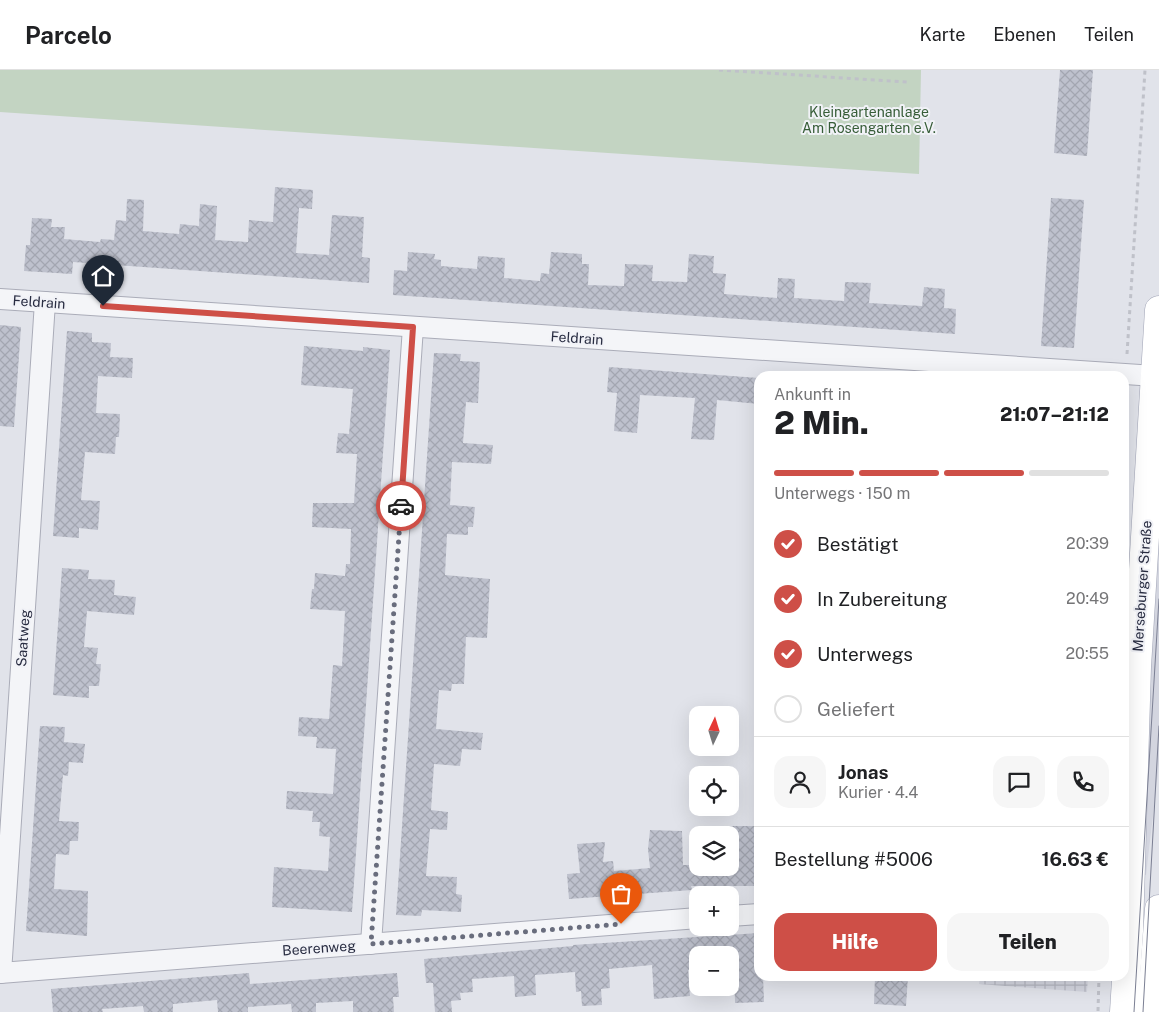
<!DOCTYPE html>
<html lang="de">
<meta charset="utf-8">
<style>
body{margin:0;font-family:"Public Sans",sans-serif;background:#f6f6f6;color:#202124;height:100vh;display:flex;flex-direction:column;font-size:19px;white-space:nowrap}
*{box-sizing:border-box;margin:0}
p{font-size:16px;color:#757577}
.icon{flex:none;width:28px;height:28px;fill:none;stroke:currentColor;stroke-width:2;stroke-linecap:round;stroke-linejoin:round}
.map{position:relative;flex:1;overflow:hidden}
.details{position:absolute;left:754px;top:301px;width:375px;height:610px;display:flex;flex-direction:column;background:#fff;border-radius:15px;box-shadow:0 5px 20px #0002}
.details>*{flex:none}
.needle{width:32px;rotate:4deg}
.tools{position:absolute;left:689px;top:636px;display:grid;gap:10px}
.tools a{display:grid;place-items:center;width:50px;height:50px;border-radius:10px;background:#fff;box-shadow:0 5px 20px #0002;font-size:25px}
.pin{position:absolute;display:grid;place-items:center;width:42px;height:42px;color:#fff;margin:-51px -21px;border-radius:50% 50% 50% 0;rotate:-45deg;box-shadow:0 0 5px #0007}
.pin .icon{rotate:45deg}
.courier{position:absolute;display:grid;place-items:center;width:50px;height:50px;margin:-25px;border:4px solid #ce4f47;border-radius:50%;background:#fff;color:#222;box-shadow:0 1px 6px #0007}
.headline em{font-style:normal;font-weight:800}
.headline div{display:flex;flex-direction:column-reverse}
.headline{display:flex;align-items:center;justify-content:space-between;height:85px;padding:0 20px}
h1{font-size:32px;font-weight:800;line-height:38px}
.bar{display:grid;grid-template-columns:repeat(4,1fr);gap:8px 5px;align-content:center;height:60px;padding:0 20px}
.bar i{height:6px;border-radius:4px;background:#e0e0e0}
.bar .active{background:#ce4f47}
.bar p{grid-column:span 4}
.line{display:flex;align-items:center;gap:12px;padding:0 20px;border-top:1px solid #e0e0e0}
.line div{flex:1}
.round{display:grid;place-items:center;flex:none;width:52px;height:52px;border-radius:15px;background:#f6f6f6}
ol{padding:0 20px;list-style:none}
li{display:flex;align-items:center;gap:15px;height:55px}
li p{margin-inline-start:auto}
li .icon{padding:5px;border-radius:50%;background:#ce4f47;color:#fff;stroke-width:4}
li:last-child{color:#757577}
li i{width:28px;height:28px;border:2px solid #e0e0e0;border-radius:50%}
.button{display:flex;gap:10px;margin-top:auto;padding:10px 20px}
.button a{flex:1;height:58px;border-radius:15px;background:#ce4f47;color:#fff;font-size:20px;font-weight:800;line-height:58px;text-align:center}
.button a+a{background:#f6f6f6;color:#202124}
header{display:flex;align-items:center;gap:30px;box-sizing:border-box;height:70px;padding:0 25px;background:#fff;border-bottom:1px solid #e0e0e0}
header strong{font-size:24px}
nav{display:flex;gap:28px;margin-inline-start:auto;font-size:18px}
.map>svg:first-child{display:block}
.built{fill:#d3d5df}
.industrial{fill:url(#industrial-grid)}
.garden{fill:#c3d4c2}
.building{fill:url(#building-cross-hatch)}
.lines{fill:none;stroke-linecap:round;stroke-linejoin:round}
.street-casing{stroke:#aaacb8;stroke-width:22}
.primary-casing{stroke:#a0a4b6;stroke-width:29}
.path{stroke:#bfc1c9;stroke-width:3;stroke-dasharray:4 4;stroke-linecap:butt}
.street{stroke:#f4f5f8;stroke-width:20}
.primary{stroke:#fff;stroke-width:28}
.tram{stroke:#7b7f93;stroke-width:1}
.done{stroke:#696d7d;stroke-width:5;stroke-dasharray:0 9}
.route{stroke:#ce4f47;stroke-width:6}
.labels{text-anchor:middle;stroke-width:4;stroke-linejoin:round;paint-order:stroke}
.park-label{font-size:14px;fill:#375d38;stroke:#f1f2f7}
.street-label{font-size:14px;fill:#292d42;stroke:#f1f2f7}
</style>
<header>
<strong>Parcelo</strong>
<nav><a>Karte</a><a>Ebenen</a><a>Teilen</a></nav>
</header>
<div class="map">
<svg width="1159" height="942" viewBox="0 0 1159 942">
<defs>
<pattern id="industrial-grid" width="8" height="8" patternUnits="userSpaceOnUse" patternTransform="scale(1.25)"><rect width="8" height="8" fill="#d3d5df"/><path d="M0 4h8M4 0v8" fill="none" stroke="#b5b7c1"/></pattern>
<pattern id="building-cross-hatch" width="8" height="8" patternUnits="userSpaceOnUse" patternTransform="scale(1.25)"><rect width="8" height="8" fill="#bec1cd"/><path d="M0 0l8 8M0 8l8-8" fill="none" stroke="#a3a6b1"/></pattern>
</defs>
<rect width="100%" height="100%" fill="#e1e3ea"/>
<path class="built" d="M1159,427V694L1146,805H1140Z"/>
<path class="industrial" d="M980,906H1088L1087,922L979,914Z"/>
<path class="garden" d="M0,0H921L919,104L0,42Z"/>
<g class="building">
<path d="M1060,0H1093L1087,86L1054,83Z"/>
<path d="M275,117L313,120L312,139L299,138L296,183L329,185L332,145L364,147L362,187L370,188L369,213L73,192L72,204L24,201L26,175H30L32,148L52,149L51,157H65L64,169L100,172L101,169L114,170L116,150L126,151L127,129L144,130L143,161L179,164L180,154L199,156L200,134L217,136L215,170L248,172L249,150L273,152Z"/>
<path d="M1051,128L1084,130L1074,278L1041,276Z"/>
<path d="M408,182L435,184L434,189L441,190V196L477,199L478,186L505,188L504,208L540,211L541,203L549,204L551,182L582,184V194H589L588,215L624,216L625,194L653,195L652,211L687,212L689,184L714,186L713,203L726,204L724,224L777,228L778,208L795,209L794,228L844,231L845,212L871,213L869,233L922,236L924,217L945,219L944,238L956,239L955,264L393,225L394,200L407,201Z"/>
<path d="M0,255L21,257L14,357L0,356Z"/>
<path d="M67,261L92,263V272L111,273L110,287L133,288L132,308L98,306L96,343L120,344L119,367H116L115,384L85,382L81,430L100,431L98,460L79,458V468L53,466Z"/>
<path d="M304,276L363,281V277L390,280L352,842L272,837L274,797L328,801L330,767L319,766L320,752H312L313,741L286,739L287,721L333,724L336,679L316,678L317,667L298,666L299,647L329,649L333,595L342,596L345,541L310,539L312,519H314L315,503L345,506L346,494H350L351,459L312,457L313,433H354L357,384L336,383L338,363L349,364L353,319L301,315Z"/>
<path d="M434,283L461,284L460,291L480,292L478,333L466,332L463,373L493,375L491,394L452,392L450,435L475,437L473,457H468V465L447,464L445,505L490,509L487,568L466,567L464,614H452L451,621L439,620L436,659L483,663L481,680L462,679L460,696L434,694L431,740L448,742L447,760L430,759L426,806L457,807L456,824L462,825L461,842L422,840L421,846L396,845Z"/>
<path d="M609,297L759,308V334L717,330L714,370L691,369L695,328L640,325L637,363L614,361L617,323L607,322Z"/>
<path d="M62,498L89,500L88,509L115,510L114,525L136,527L134,545L87,541L84,577L98,578L96,594H101L99,616H89V628L53,625Z"/>
<path d="M40,656L65,657L64,672L85,674L83,693L69,692L68,706L63,705L59,751L79,752L78,771H70L69,785L56,784L54,819L88,821L87,866L26,861Z"/>
<path d="M729,756H759V816H691L692,820L569,829L567,804L580,803L577,774L605,772L603,792L613,791L614,801L650,798L648,779L650,760L682,761L683,795H690V798H730Z"/>
<path d="M759,863V906H763L764,932L735,933L734,898H730V885H698V899L688,900L690,926L654,929L652,895L609,899L610,918L601,919L602,935L582,936L581,921L576,922L575,902L535,905L536,925L526,926L515,927L514,906L472,909L473,922L460,923L461,930L451,931L452,942H435L433,913H426L424,889L573,876V875Z"/>
<path d="M249,903L250,914L397,903L399,927H393L394,942H353V931L316,933V942H292L291,934L248,937V942H218L217,930L173,934V942H144L143,936L102,939L103,942H53L51,919Z"/>
<path d="M875,906H908L906,936L874,934Z"/>
</g>
<g class="lines">
<g class="street-casing">
<g id="street">
<path d="M0,229L1155,306"/>
<path d="M730,846L759,844"/>
<path d="M371,874L413,257"/>
<path d="M0,903L698,848"/>
<path d="M1,903L45,232"/>
</g>
</g>
<g class="primary-casing">
<g id="primary">
<path d="M1124,942L1129,861L1137,597L1159,240"/>
<path d="M1151,942L1159,839"/>
</g>
</g>
<g class="path">
<path d="M719,0L907,12"/>
<path d="M1127,284L1145,0"/>
<path d="M1124,335V325"/>
<path d="M1098,941L1099,906"/>
</g>
<use href="#street" class="street"/>
<use href="#primary" class="primary"/>
<g class="tram">
<path d="M1134,942L1159,529"/>
<path d="M1143,942L1159,656"/>
</g>
</g>
<g class="lines">
<path class="done" d="M401,436L371,874L621,854"/>
<path class="route" d="M103,236L413,257L401,436"/>
</g>
<g class="labels">
<g class="park-label">
<text x="869" y="47">Kleingartenanlage<tspan x="869" dy="16">Am Rosengarten e.V.</tspan></text>
</g>
<g class="street-label">
<text transform="translate(39 232) rotate(4)" y="5">Feldrain</text>
<text transform="translate(577 268) rotate(4)" y="5">Feldrain</text>
<text transform="translate(1142 516) rotate(-86)" y="5">Merseburger Straße</text>
<text transform="translate(23 568) rotate(-86)" y="5">Saatweg</text>
<text transform="translate(319 878) rotate(-4)" y="5">Beerenweg</text>
</g>
</g>
</svg>
<div class="tools">
<a><svg class="needle" viewBox="-14 -14 28 28"><path d="M0-13l5 13h-10z" fill="#e53935"/><path d="M0 13l5-13h-10z" fill="#757577"/></svg></a>
<a><svg class="icon" aria-label="locate" viewBox="0 0 24 24"><circle cx="12" cy="12" r="6"/><path d="M12 2v4M12 18v4M2 12h4M18 12h4"/></svg></a>
<a><svg class="icon" aria-label="layers" viewBox="0 0 24 24"><path d="M12 4l9 5-9 5-9-5zM3 14l9 5 9-5"/></svg></a>
<a>+</a>
<a>−</a>
</div>
<div class="pin" style="left:621px;top:854px;background:#ea580c"><svg class="icon" aria-label="bag" viewBox="0 0 24 24"><path d="M5 8h14l-1 12H6zM9 8a3 3 0 0 1 6 0"/></svg></div>
<div class="pin" style="left:103px;top:236px;background:#1f2937"><svg class="icon" aria-label="home" viewBox="0 0 24 24"><path d="M3 11l9-7 9 7M6 9v11h12V9"/></svg></div>
<div class="courier" style="left:401px;top:436px"><svg class="icon" aria-label="car" viewBox="0 0 24 24"><path d="M5 17H2v-5l4-1 3-4h7l3 4 3 1v5h-3M9 17h6M6 11h13"/><circle cx="7" cy="17" r="2"/><circle cx="17" cy="17" r="2"/></svg></div>
<section class="details">
<div class="headline"><div><h1>2 Min.</h1><p>Ankunft in</p></div><em>21:07–21:12</em></div>
<div class="bar"><i class="active"></i><i class="active"></i><i class="active"></i><i></i><p>Unterwegs · 150 m</p></div>
<ol>
<li><svg class="icon" aria-label="check" viewBox="0 0 24 24"><path d="M5 12l5 5 9-10"/></svg>Bestätigt<p>20:39</p></li>
<li><svg class="icon" aria-label="check" viewBox="0 0 24 24"><path d="M5 12l5 5 9-10"/></svg>In Zubereitung<p>20:49</p></li>
<li><svg class="icon" aria-label="check" viewBox="0 0 24 24"><path d="M5 12l5 5 9-10"/></svg>Unterwegs<p>20:55</p></li>
<li><i></i>Geliefert</li>
</ol>
<div class="line" style="height:90px"><a class="round"><svg class="icon" aria-label="person" viewBox="0 0 24 24"><circle cx="12" cy="8" r="4"/><path d="M4 21q1-7 8-7t8 7"/></svg></a><div><b>Jonas</b><p>Kurier · 4.4</p></div><a class="round"><svg class="icon" aria-label="chat" viewBox="0 0 24 24"><path d="M4 5h16v11H9l-5 4z"/></svg></a><a class="round"><svg class="icon" aria-label="phone" viewBox="0 0 24 24"><path d="M5 4h4l2 5-3 2q2 4 5 5l2-3 5 2v4C11 20 4 13 5 4z"/></svg></a></div>
<div class="line" style="height:65px"><div>Bestellung #5006</div><b>16.63 €</b></div>
<div class="button"><a>Hilfe</a><a>Teilen</a></div>
</section>
</div>
